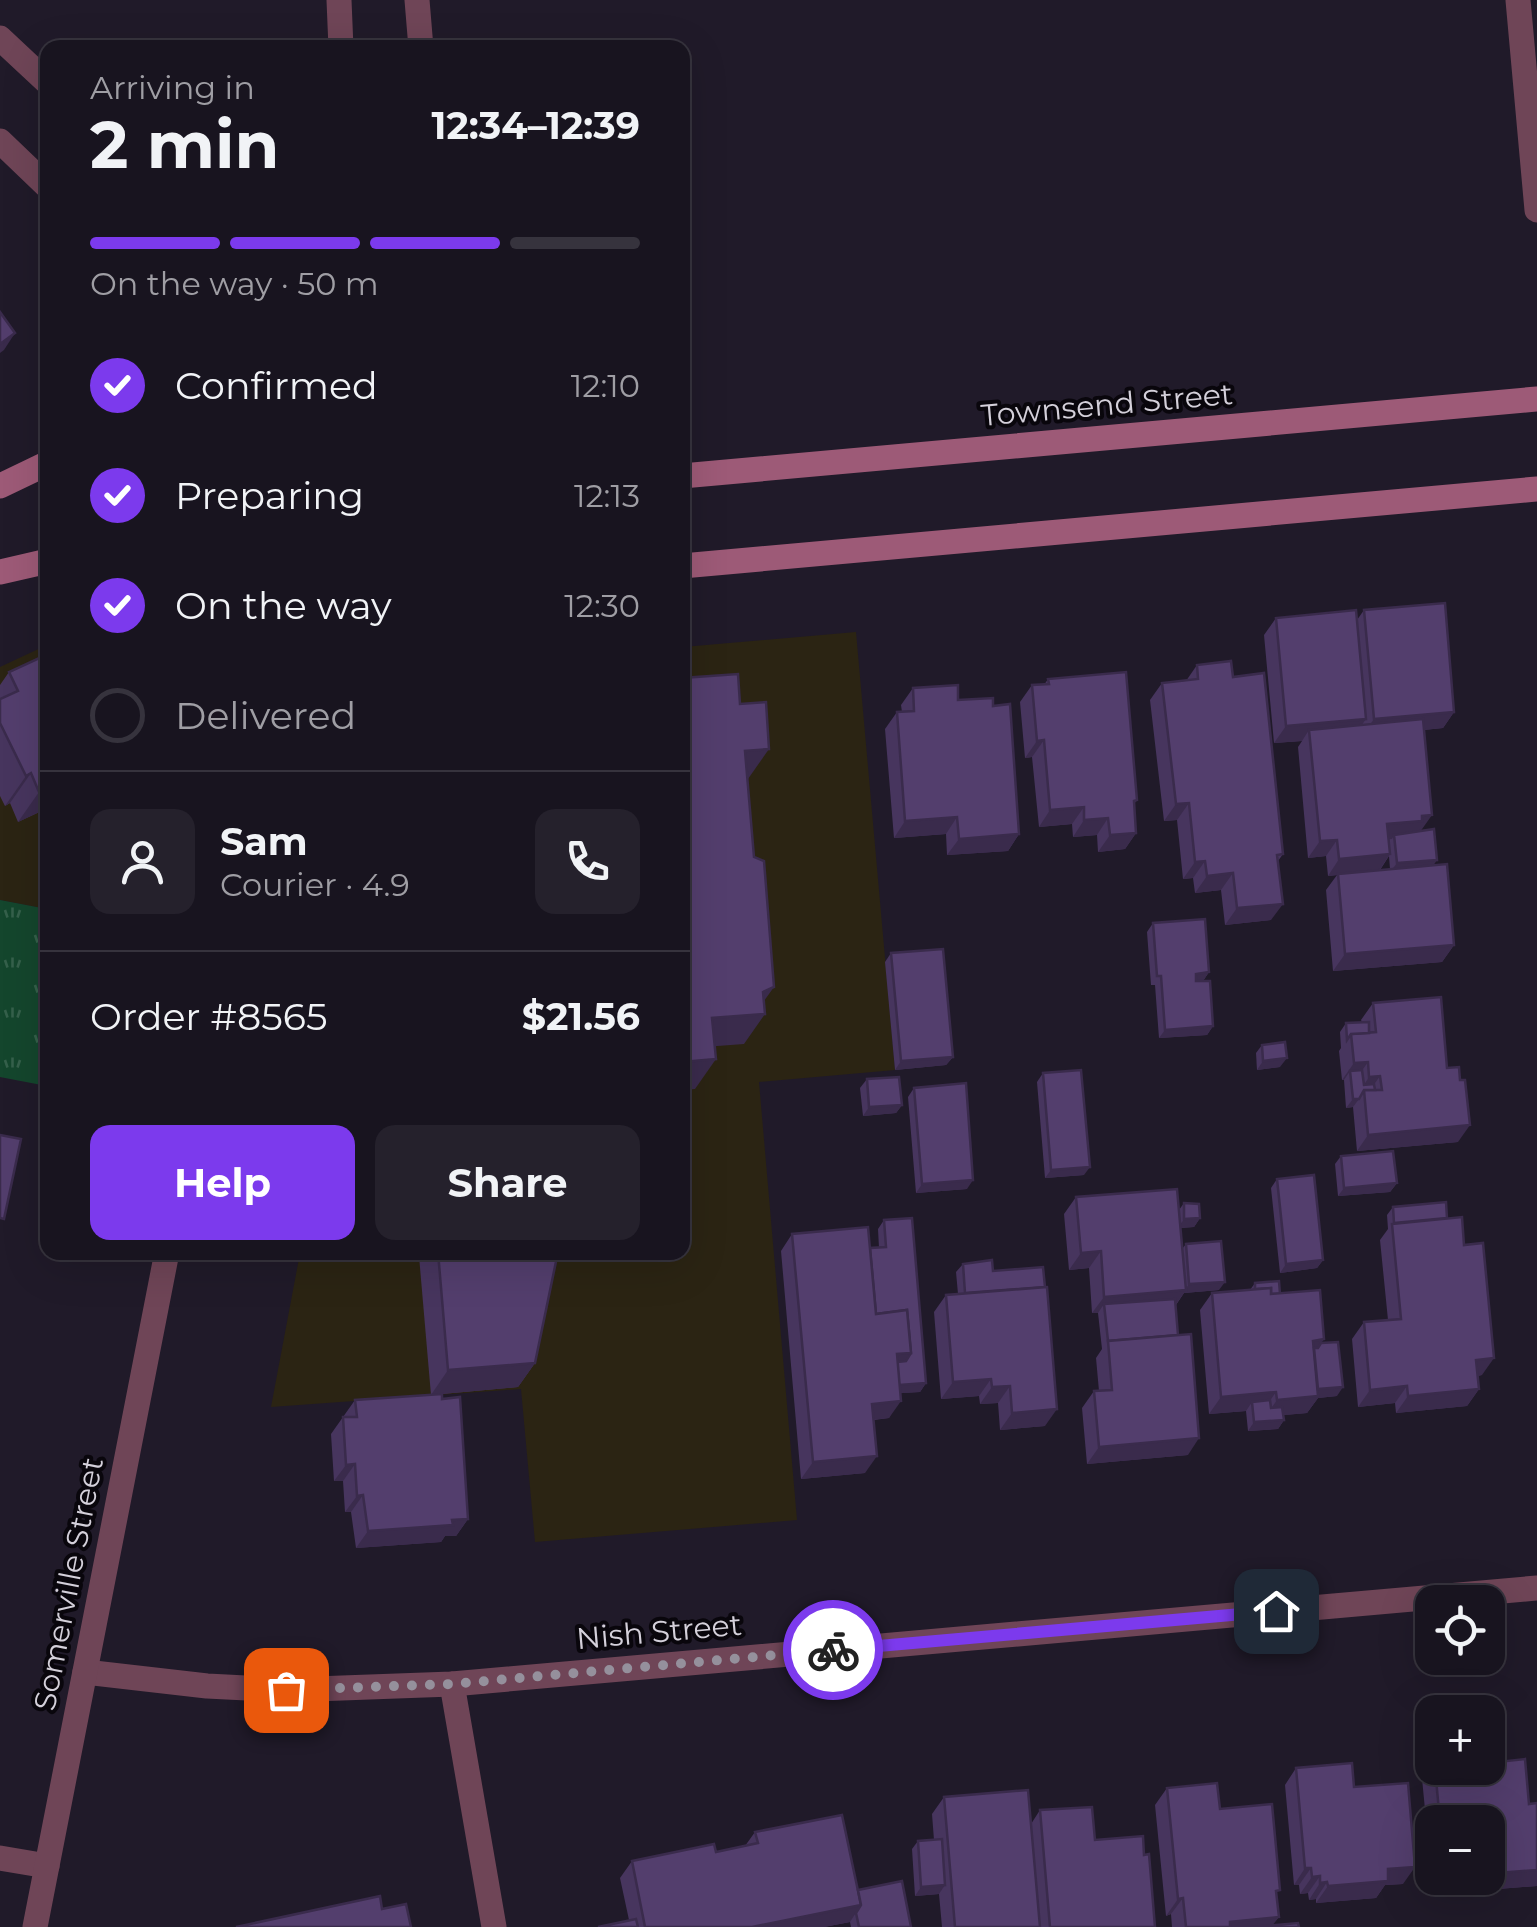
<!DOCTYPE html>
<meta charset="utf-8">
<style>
body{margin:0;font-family:Montserrat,sans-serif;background:#25212c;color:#f1f3f6;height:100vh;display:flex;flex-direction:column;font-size:38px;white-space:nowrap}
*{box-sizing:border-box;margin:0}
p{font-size:32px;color:#9f9ea4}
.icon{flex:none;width:55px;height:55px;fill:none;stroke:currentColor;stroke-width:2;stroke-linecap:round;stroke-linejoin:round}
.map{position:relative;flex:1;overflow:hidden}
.side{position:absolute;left:40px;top:40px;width:650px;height:1220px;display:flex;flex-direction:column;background:#18141f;border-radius:20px;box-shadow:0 10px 40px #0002,0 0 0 2px #36333d}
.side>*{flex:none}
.controls{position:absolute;left:1415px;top:1585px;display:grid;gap:20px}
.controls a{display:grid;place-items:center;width:90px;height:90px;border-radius:20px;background:#18141f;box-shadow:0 10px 40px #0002,0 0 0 2px #36333d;font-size:50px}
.pin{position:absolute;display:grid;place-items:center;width:85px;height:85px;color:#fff;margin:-42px;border-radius:20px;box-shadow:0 5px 15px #0006}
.courier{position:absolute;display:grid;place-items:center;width:100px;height:100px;margin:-50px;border:8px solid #7c3aed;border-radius:50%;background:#fff;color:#222;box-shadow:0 2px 12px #0007}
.head em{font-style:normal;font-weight:700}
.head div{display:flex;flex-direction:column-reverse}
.head{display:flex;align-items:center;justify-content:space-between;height:170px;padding:0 50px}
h1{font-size:65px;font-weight:700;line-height:75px}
.bar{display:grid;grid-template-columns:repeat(4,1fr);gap:15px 10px;align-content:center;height:120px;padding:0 50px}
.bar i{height:12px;border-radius:8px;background:#36333d}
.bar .on{background:#7c3aed}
.bar p{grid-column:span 4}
.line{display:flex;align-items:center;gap:25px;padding:0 50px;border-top:2px solid #36333d}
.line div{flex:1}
.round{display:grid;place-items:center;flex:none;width:105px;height:105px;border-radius:20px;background:#25212c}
ol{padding:0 50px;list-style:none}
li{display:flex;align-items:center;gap:30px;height:110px}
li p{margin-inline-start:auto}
li .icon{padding:10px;border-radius:50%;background:#7c3aed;color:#fff;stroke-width:4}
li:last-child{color:#9f9ea4}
li i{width:55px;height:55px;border:5px solid #36333d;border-radius:50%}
.cta{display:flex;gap:20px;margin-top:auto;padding:20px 50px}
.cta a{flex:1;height:115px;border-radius:20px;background:#7c3aed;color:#fff;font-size:40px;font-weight:700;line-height:115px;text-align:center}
.cta a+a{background:#25212c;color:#f1f3f6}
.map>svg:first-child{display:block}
.commercial{fill:#2b2413}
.grass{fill:url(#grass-tufts)}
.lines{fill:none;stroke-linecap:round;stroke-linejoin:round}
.service{stroke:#6f4557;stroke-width:25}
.minor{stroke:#6f4557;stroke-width:25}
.tertiary{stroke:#6f4557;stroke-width:25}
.secondary{stroke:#9d5a77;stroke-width:25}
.wall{fill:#47355e;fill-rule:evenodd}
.shaded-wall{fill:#3a2b4c}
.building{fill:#533e6d;stroke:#3a2b4c;stroke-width:2.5}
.done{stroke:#95909c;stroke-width:10;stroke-dasharray:0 18}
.route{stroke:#7c3aed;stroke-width:12}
.labels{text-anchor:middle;stroke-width:8;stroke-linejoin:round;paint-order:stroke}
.street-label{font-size:30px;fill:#d4d0da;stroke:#09060c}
</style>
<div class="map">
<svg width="1537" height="1927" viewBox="0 0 1537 1927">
<defs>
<pattern id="grass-tufts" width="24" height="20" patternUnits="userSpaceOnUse" patternTransform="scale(2.5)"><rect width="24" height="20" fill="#14462d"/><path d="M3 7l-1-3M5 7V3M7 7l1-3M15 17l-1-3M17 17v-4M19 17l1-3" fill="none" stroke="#35604b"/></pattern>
</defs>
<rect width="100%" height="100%" fill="#201a29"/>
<g class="commercial">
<path d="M856,632L895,1070L759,1082L797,1520L535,1542L521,1389L271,1407L300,1253L682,1252L683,647Z"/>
<path d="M47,645V909L0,900V667Z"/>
</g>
<path class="grass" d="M0,900L47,909V1086L0,1077Z"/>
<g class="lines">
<path class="service" d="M0,1858L47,1866"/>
<g class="minor">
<path d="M1518,0L1537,210"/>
<path d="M85,1672L207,1686L287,1690L452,1684L1537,1588"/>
<path d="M452,1684L494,1927"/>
</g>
<g class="tertiary">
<path d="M339,0L341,48"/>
<path d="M417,0L421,48"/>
<path d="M0,38L48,83"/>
<path d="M0,141L48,187"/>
<path d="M35,1927L167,1252"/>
</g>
<g class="secondary">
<path d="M682,476L1537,399"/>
<path d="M0,486L48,463"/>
<path d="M682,566L1537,489"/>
<path d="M0,572L48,561"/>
</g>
</g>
<g class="wall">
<path d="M1364,610L1454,712L1443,728L1424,730L1420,832L1433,865L1454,945L1442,962L1333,971L1326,890L1337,875L1328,876L1326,856L1308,858L1298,747L1302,741L1274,743L1264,635L1276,618L1357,620ZM1389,856L1390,869L1380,870Z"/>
<path d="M48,654V808L18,822L10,803L5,806L0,796V685L9,672Z"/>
<path d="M1197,665L1233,677L1283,854L1278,861L1271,920L1225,925L1221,890L1195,893L1193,878L1183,879L1177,820L1164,821L1150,700L1162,683L1186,681Z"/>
<path d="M1048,679L1137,800L1134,804L1136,833L1125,849L1098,852L1097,835L1073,837L1072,824L1039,827L1032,757L1025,758L1020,702L1032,685H1044Z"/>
<path d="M913,688L958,700L993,706L1019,834L1008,851L947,855L946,834L894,838L885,729L897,712H902L901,705Z"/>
<path d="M1153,923L1209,972L1203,981L1213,1026L1207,1035L1159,1038L1155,985H1151L1147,932Z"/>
<path d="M891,953L953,1057L946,1065L895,1070L885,962Z"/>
<path d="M1373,1003L1447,1068L1458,1142L1357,1151L1353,1107L1346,1108L1344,1080H1342L1339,1051L1341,1048L1340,1032L1346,1023L1362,1022L1361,1020Z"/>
<path d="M1262,1045L1280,1067L1257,1070L1256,1053Z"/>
<path d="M1043,1073L1084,1175L1045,1178L1037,1082Z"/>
<path d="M867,1079L902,1105L896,1113L863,1116L860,1088Z"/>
<path d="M914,1088L967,1189L916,1193L908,1097Z"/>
<path d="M1341,1156L1397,1183L1390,1192L1338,1196L1335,1164Z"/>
<path d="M1277,1179L1323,1260L1317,1268L1280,1273L1271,1188Z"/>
<path d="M1076,1197L1179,1210L1184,1203L1200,1218L1194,1227L1180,1228L1182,1249L1186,1244L1219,1290L1184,1293L1176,1305L1188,1455L1087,1464L1082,1408L1094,1391H1099L1096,1358L1102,1349L1098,1313H1092L1089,1268L1069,1270L1064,1214Z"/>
<path d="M1393,1207L1447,1218L1464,1245L1482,1375L1478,1376L1479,1389L1467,1406L1396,1413L1395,1403L1358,1407L1352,1339L1364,1322L1388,1320L1380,1240L1388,1229L1387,1215Z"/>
<path d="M884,1220L926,1383L920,1392L900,1393L889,1418L874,1420L865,1473L801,1479L781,1251L792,1234L870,1248H879L878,1229Z"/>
<path d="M422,1252H558L535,1363L518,1387L431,1395L419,1256Z"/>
<path d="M963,1264L993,1271L1045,1426L1000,1430L998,1403L980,1404L979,1396L941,1399L934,1312L946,1295L958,1294L956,1272Z"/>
<path d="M1255,1283L1280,1294L1324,1339L1321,1343L1337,1396L1318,1398L1307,1413L1283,1415L1284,1420L1278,1429L1248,1431L1246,1411L1209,1414L1200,1310L1212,1293L1250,1290Z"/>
<path d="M355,1400L468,1519L456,1536H445L441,1542L356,1548L351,1512H345L343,1481H334L331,1434Z"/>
<path d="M1432,1753V1768H1488L1529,1804L1537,1803V1886L1485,1890L1484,1878H1488V1822H1432V1872H1431L1421,1768Z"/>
<path d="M1296,1768L1354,1787L1403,1884L1385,1885L1376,1898L1316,1903V1899L1309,1900L1308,1893L1300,1894L1299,1885H1294L1285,1785Z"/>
<path d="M1167,1788L1220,1809L1276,1896L1279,1917L1272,1925L1299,1927H1172L1171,1914L1166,1916L1155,1805Z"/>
<path d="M944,1797L1031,1824L1040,1810L1095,1840L1144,1855L1155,1927H942L939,1894L915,1896L912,1849L918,1841L934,1840L932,1814Z"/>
<path d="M755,1832L858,1890L911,1927H851L850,1922L824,1927H598L629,1920L620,1878L632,1861L716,1852L745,1846Z"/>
</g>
<g class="shaded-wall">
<path d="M15,333L4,350L0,353V344Z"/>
<path d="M1454,712L1443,728L1362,736L1374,719Z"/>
<path d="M1366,719L1354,736L1309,730L1302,741L1274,743L1286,726Z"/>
<path d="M1044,740L1032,757L1025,758L1037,741Z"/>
<path d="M769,749L748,779L745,751Z"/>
<path d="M31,773L10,803L5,806L26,776Z"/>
<path d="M48,788V808L18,822L39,792Z"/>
<path d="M1189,803L1177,820L1164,821L1176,804Z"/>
<path d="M1084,807L1072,824L1039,827L1050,810Z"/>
<path d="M1432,815L1420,832L1394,835L1392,839L1375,840L1387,824Z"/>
<path d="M957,817L946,834L894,838L905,821Z"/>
<path d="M1108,818L1097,835L1073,837L1084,820Z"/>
<path d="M1136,833L1125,849L1098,852L1110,835Z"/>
<path d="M1019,834L1008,851L947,855L959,839Z"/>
<path d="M1337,840L1326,856L1308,858L1320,841Z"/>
<path d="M1390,854L1379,871L1328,876L1339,859Z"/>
<path d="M1437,860L1431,869L1390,872L1397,863Z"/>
<path d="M1205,861L1193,878L1183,879L1195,862Z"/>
<path d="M1233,873L1221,890L1195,893L1207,876Z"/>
<path d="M1283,904L1271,920L1225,925L1237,908Z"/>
<path d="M1454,945L1442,962L1333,971L1345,954Z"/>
<path d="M1209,972L1203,981L1190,982L1196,974Z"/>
<path d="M774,987L754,1015L765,1014L744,1044L691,1048L712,1018Z"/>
<path d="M1213,1026L1207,1035L1159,1038L1165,1030Z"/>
<path d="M953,1057L946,1065L895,1070L901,1061Z"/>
<path d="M1287,1058L1280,1067L1257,1070L1263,1061Z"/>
<path d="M716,1059L695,1089L682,1090V1062Z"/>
<path d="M1368,1062L1356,1079L1350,1071L1344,1080H1342L1354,1063Z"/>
<path d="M1380,1076L1368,1093L1364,1090L1358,1094L1369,1077Z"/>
<path d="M1353,1099H1359L1353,1107L1346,1108Z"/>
<path d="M902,1105L896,1113L863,1116L869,1107Z"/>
<path d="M1470,1125L1458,1142L1357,1151L1368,1135Z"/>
<path d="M1090,1167L1084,1175L1045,1178L1051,1170Z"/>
<path d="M973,1180L967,1189L916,1193L922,1184Z"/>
<path d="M1397,1183L1390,1192L1338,1196L1344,1188Z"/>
<path d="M1200,1218L1194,1227L1178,1228L1184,1219Z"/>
<path d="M1101,1251L1089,1268L1069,1270L1081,1253Z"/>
<path d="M1323,1260L1317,1268L1280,1273L1286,1264Z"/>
<path d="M1225,1282L1219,1290L1184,1293L1174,1307L1104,1304L1098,1313H1092L1104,1297L1185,1290L1189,1284Z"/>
<path d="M1324,1339L1312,1356L1313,1341Z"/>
<path d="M911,1353L899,1370L897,1354Z"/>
<path d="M1494,1358L1482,1375L1465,1377L1476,1360Z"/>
<path d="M535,1363L518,1387L431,1395L448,1370Z"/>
<path d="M991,1379L979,1396L941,1399L953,1382Z"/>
<path d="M926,1383L920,1392L887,1394L893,1385Z"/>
<path d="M1010,1386L998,1403L980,1404L992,1387Z"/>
<path d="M1407,1386L1395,1403L1358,1407L1370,1390Z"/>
<path d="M1343,1387L1337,1396L1318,1398L1307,1413L1265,1417L1277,1400L1311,1390Z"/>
<path d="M1479,1389L1467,1406L1396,1413L1408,1396Z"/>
<path d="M1276,1392L1264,1409L1252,1402L1246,1411L1209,1414L1221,1397Z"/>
<path d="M901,1401L889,1418L860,1421L872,1404Z"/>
<path d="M1057,1409L1045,1426L1000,1430L1012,1413Z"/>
<path d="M1284,1420L1278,1429L1248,1431L1254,1422Z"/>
<path d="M1199,1438L1188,1455L1087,1464L1099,1447Z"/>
<path d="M877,1456L865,1473L801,1479L813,1462Z"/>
<path d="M355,1464L343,1481H334L346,1465Z"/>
<path d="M363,1495L351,1512H345L357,1496Z"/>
<path d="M468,1519L456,1536H445L441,1542L356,1548L368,1531L452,1520Z"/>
<path d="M1495,1852L1488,1863V1853Z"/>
<path d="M1415,1867L1403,1884L1385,1885L1376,1898L1316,1903L1328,1886L1388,1869Z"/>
<path d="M1305,1868H1311L1299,1885H1294Z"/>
<path d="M1537,1870V1886L1485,1890L1497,1873Z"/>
<path d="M1320,1876L1308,1893L1300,1894L1312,1877Z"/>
<path d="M1327,1882L1316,1899L1309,1900L1320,1883Z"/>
<path d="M945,1885L939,1894L915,1896L921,1887Z"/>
<path d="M1183,1898L1171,1914L1166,1916L1178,1899Z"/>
<path d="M861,1905L850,1922L824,1927H752Z"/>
<path d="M1279,1917L1271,1927H1226L1230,1922Z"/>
</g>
<g class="building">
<path d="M0,312L15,333L0,344Z"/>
<path d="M1445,603L1454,712L1374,719L1364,610Z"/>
<path d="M1356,610L1366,719L1286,726L1276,618Z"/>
<path d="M48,654V788L39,792L31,773L26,776L0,723V699L18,691L9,672Z"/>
<path d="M1231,661L1233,677L1264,673L1283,854L1277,855L1283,904L1237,908L1233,873L1207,876L1205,861L1195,862L1189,803L1176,804L1162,683L1198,679L1197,665Z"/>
<path d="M1126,672L1137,800L1134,801L1136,833L1110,835L1108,818L1084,820V807L1050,810L1044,740L1037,741L1032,685L1049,684L1048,679Z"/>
<path d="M738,674L740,704L766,702L769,749L745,751L754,857L764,861L774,987L763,992L765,1014L712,1018L716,1059L682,1062V678Z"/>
<path d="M958,685V700L993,698V706L1010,704L1019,834L959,839L957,817L905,821L897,712L914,711L913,688Z"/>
<path d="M1423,719L1432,815L1422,816V821L1387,824L1390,854L1339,859L1337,840L1320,841L1309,730Z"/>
<path d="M1434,829L1437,860L1397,863L1394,835Z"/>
<path d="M1447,864L1454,945L1345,954L1338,874Z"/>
<path d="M1205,919L1209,972L1196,974V981H1210L1213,1026L1165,1030L1161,976H1157L1153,923Z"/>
<path d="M943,949L953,1057L901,1061L891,953Z"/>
<path d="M1441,997L1447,1068L1459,1067L1460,1080H1465L1470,1125L1368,1135L1364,1090H1382L1380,1076L1369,1077L1368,1062L1354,1063L1351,1034L1376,1032L1373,1003Z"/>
<path d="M1369,1022V1033L1351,1034L1347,1040L1346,1023Z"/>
<path d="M1285,1042L1287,1058L1263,1061L1262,1045Z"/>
<path d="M1081,1070L1090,1167L1051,1170L1043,1073Z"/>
<path d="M1362,1070L1364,1085L1374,1084L1375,1090H1364L1359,1099H1353L1350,1071Z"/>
<path d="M899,1077L902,1105L869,1107L867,1079Z"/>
<path d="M966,1083L973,1180L922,1184L914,1088Z"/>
<path d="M0,1135L21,1139L4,1219L0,1218Z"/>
<path d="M1393,1151L1397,1183L1344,1188L1341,1156Z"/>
<path d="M1314,1175L1323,1260L1286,1264L1277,1179Z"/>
<path d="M1177,1189L1186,1290L1104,1297L1101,1251L1081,1253L1076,1197Z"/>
<path d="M1446,1202L1447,1218L1394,1223L1393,1207Z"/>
<path d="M1184,1203L1199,1204L1200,1218L1184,1219Z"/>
<path d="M1462,1217L1464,1245L1483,1243L1494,1358L1476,1360L1479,1389L1408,1396L1407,1386L1370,1390L1364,1322L1401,1319L1392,1224Z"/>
<path d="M912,1218L926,1383L899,1385L897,1362L906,1361L911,1353L907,1310L876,1314L870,1248L886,1247L884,1220Z"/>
<path d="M868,1227L876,1314L907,1310L911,1353L897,1354L901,1401L872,1404L877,1456L813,1462L792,1234Z"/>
<path d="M1221,1241L1225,1282L1189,1284L1186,1244Z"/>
<path d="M438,1252H558L535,1363L448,1370Z"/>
<path d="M992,1260L993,1271L1043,1267L1045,1287L965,1293L963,1264Z"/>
<path d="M1279,1281L1280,1294H1271V1288L1255,1289V1283Z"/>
<path d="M1047,1287L1057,1409L1012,1413L1010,1386L992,1387L991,1379L953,1382L946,1295Z"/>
<path d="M1271,1288V1294L1320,1290L1324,1339L1313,1341L1318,1396L1277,1400L1276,1392L1221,1397L1212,1293Z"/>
<path d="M1175,1299L1178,1335L1108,1341L1104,1304Z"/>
<path d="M1191,1334L1199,1438L1099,1447L1094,1391L1112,1390L1108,1341Z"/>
<path d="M1338,1342L1343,1387L1318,1389L1314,1348H1318L1321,1343Z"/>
<path d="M442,1394V1399L460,1397L468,1519L452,1520L453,1525L368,1531L363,1495L357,1496L355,1464L346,1465L343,1417H357L355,1400Z"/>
<path d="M1270,1400L1271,1408L1282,1407L1284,1420L1254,1422L1252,1402Z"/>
<path d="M1525,1759L1529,1804L1537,1803V1870L1497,1873L1495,1852L1488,1853V1822H1440L1435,1768H1488V1763Z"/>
<path d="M1352,1763L1354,1787L1408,1783L1415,1867L1388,1869V1881L1328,1886L1327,1882L1320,1883V1876L1312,1877L1311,1868H1305L1296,1768Z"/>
<path d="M1217,1783L1220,1809L1272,1804L1280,1890L1276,1891L1279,1917L1230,1922V1927H1186L1183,1898L1178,1899L1167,1788Z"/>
<path d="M1028,1790L1040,1927H955L944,1797Z"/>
<path d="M1092,1807L1095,1840L1143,1836L1144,1855L1149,1854L1155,1927H1050L1040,1810Z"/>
<path d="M842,1815L861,1905L752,1927H645L632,1861L714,1844L716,1852L758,1843L755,1832Z"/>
<path d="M942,1839L945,1885L921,1887L918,1841Z"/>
<path d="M902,1881L911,1927H859L856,1913L861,1905L858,1890Z"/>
<path d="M380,1896L382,1909L406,1904L411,1927H236Z"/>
<path d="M636,1919L638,1927H598Z"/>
<path d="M1298,1923L1299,1927H1251Z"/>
</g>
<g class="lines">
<path class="done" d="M286,1690L452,1684L833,1650"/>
<path class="route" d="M833,1650L1276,1611"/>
</g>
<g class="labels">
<g class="street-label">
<text transform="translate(1107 405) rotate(-5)" y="10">Townsend Street</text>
<text transform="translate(69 1584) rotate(-79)" y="10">Somerville Street</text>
<text transform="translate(659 1632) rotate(-5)" y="10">Nish Street</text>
</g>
</g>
</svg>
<div class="controls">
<a><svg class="icon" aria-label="locate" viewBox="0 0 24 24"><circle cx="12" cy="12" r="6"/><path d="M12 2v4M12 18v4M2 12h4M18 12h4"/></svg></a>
<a>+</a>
<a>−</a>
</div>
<div class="pin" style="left:286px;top:1690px;background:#ea580c"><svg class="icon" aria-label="bag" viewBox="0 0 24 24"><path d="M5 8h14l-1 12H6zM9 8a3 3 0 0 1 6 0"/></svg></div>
<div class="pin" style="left:1276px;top:1611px;background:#1f2937"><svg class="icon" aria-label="home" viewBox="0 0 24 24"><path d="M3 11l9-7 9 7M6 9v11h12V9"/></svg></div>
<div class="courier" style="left:833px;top:1650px"><svg class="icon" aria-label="bike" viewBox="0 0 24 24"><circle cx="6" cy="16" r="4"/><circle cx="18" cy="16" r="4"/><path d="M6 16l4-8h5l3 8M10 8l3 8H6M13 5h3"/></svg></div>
<section class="side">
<div class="head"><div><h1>2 min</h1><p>Arriving in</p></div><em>12:34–12:39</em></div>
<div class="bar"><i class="on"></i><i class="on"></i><i class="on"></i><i></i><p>On the way · 50 m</p></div>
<ol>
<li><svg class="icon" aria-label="check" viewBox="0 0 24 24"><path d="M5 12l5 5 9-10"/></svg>Confirmed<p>12:10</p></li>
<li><svg class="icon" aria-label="check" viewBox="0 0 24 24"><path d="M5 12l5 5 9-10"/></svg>Preparing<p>12:13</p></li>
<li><svg class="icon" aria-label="check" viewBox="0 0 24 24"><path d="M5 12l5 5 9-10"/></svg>On the way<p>12:30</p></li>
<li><i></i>Delivered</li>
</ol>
<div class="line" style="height:180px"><a class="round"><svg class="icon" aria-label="person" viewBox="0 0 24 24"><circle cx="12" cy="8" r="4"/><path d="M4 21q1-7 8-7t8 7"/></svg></a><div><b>Sam</b><p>Courier · 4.9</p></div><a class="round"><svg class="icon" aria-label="phone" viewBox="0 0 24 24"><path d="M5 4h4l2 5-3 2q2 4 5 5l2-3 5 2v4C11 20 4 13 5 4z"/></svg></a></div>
<div class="line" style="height:130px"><div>Order #8565</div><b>$21.56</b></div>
<div class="cta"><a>Help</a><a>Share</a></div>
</section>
</div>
